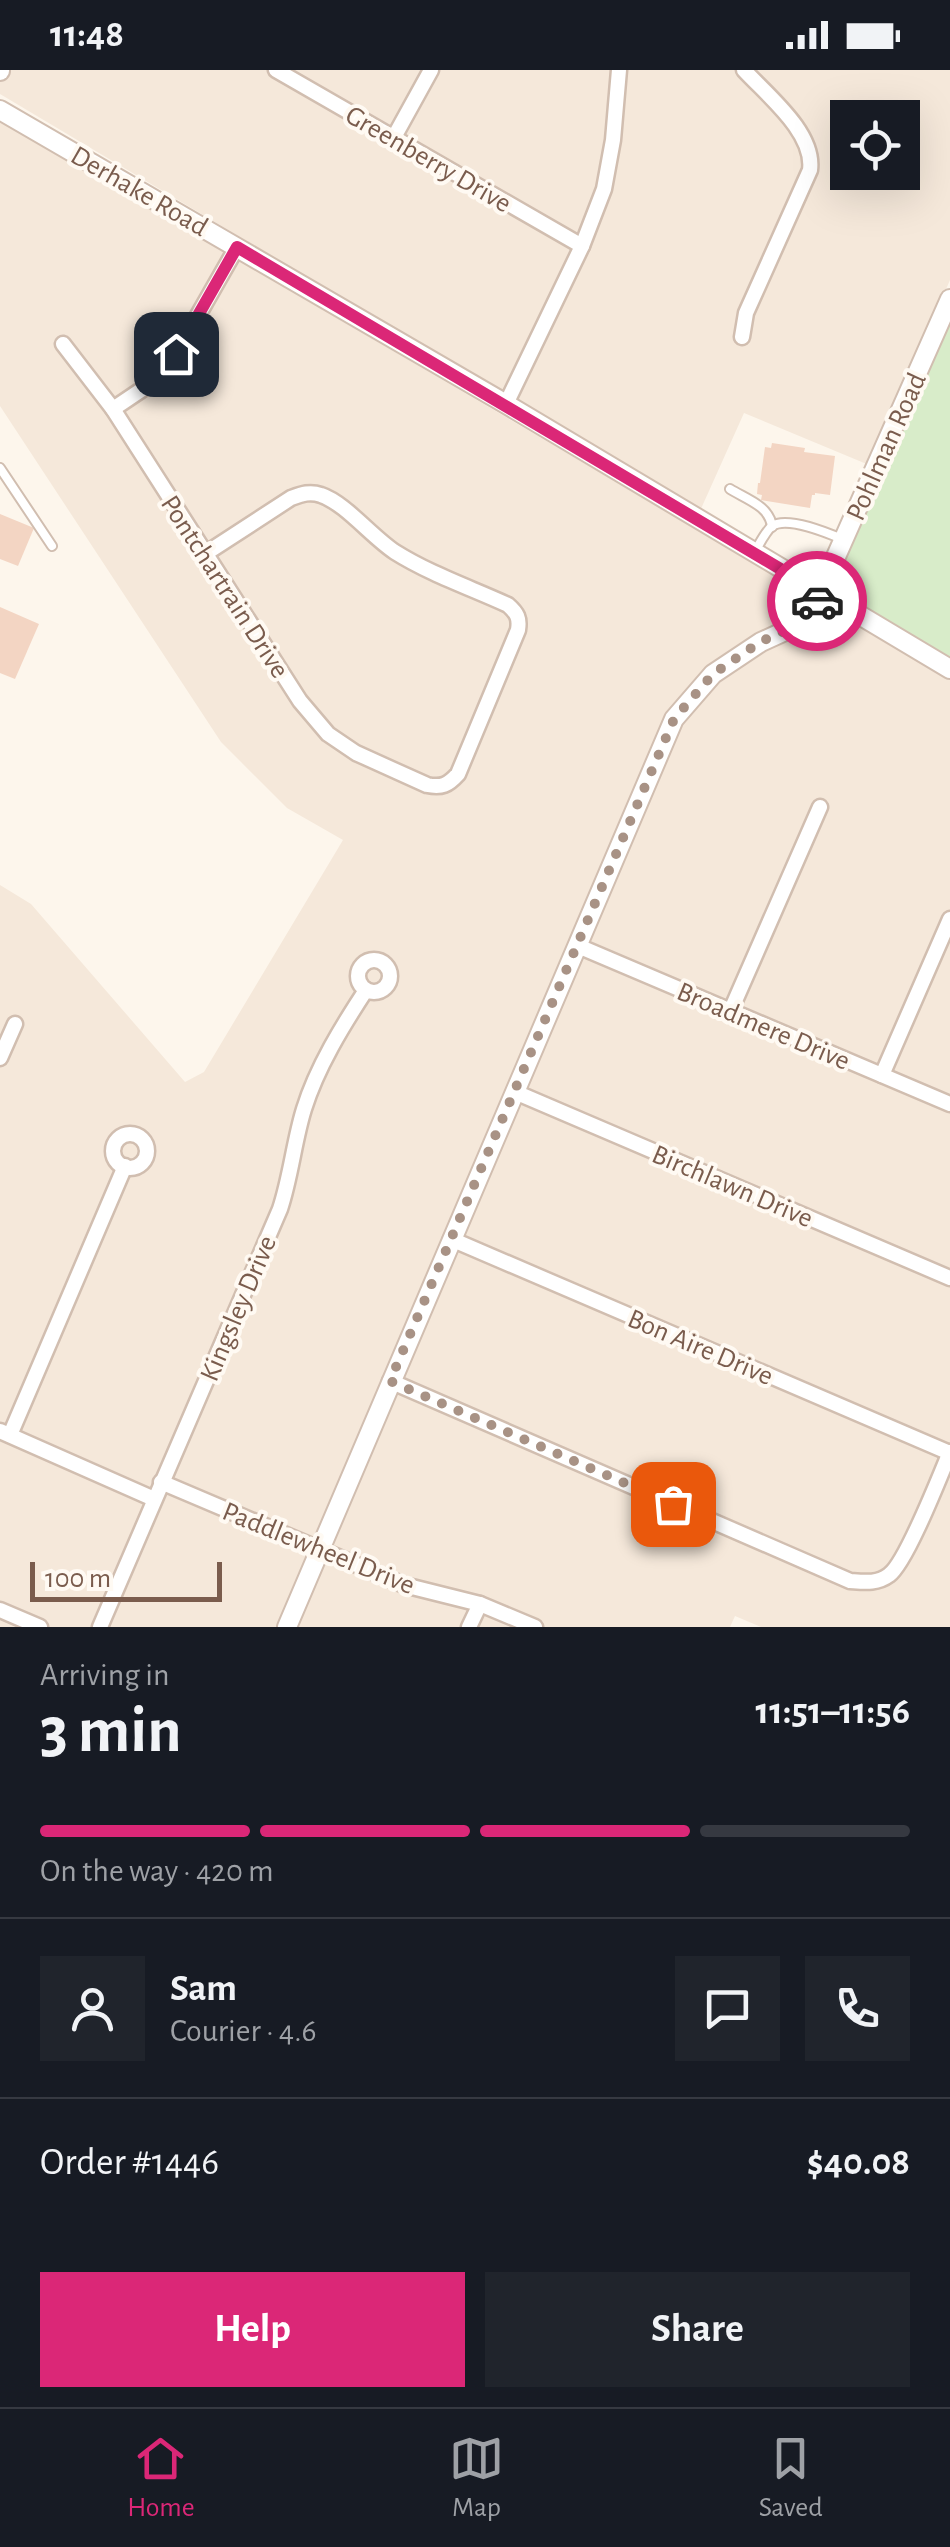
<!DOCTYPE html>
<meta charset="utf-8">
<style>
body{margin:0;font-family:"Alegreya Sans",sans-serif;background:#20242c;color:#f1f3f6;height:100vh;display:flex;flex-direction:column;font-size:38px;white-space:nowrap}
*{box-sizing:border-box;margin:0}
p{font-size:32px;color:#9ea1a6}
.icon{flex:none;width:55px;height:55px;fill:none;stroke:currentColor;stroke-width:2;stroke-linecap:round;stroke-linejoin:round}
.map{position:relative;height:1557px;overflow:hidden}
.panel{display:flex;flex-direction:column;background:#171b24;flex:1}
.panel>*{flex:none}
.controls{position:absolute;left:830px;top:30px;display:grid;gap:20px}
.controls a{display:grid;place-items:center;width:90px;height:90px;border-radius:0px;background:#171b24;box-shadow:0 10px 40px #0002;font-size:50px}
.scale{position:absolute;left:30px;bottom:25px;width:192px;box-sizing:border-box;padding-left:10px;border:5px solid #7a5c4d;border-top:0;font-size:28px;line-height:35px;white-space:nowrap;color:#7a5c4d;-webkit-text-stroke:8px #fffaf3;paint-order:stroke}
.pin{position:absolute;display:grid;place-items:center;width:85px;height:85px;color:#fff;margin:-42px;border-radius:20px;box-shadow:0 5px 15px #0006}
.courier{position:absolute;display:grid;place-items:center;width:100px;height:100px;margin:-50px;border:8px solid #db2777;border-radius:50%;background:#fff;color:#222;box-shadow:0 2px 12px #0007}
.headline em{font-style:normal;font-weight:700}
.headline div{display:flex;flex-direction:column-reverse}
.headline{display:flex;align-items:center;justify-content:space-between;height:170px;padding:0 40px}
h1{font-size:65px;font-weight:700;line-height:75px}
.bar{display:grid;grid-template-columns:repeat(4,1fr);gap:15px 10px;align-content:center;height:120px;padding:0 40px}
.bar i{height:12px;border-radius:8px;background:#363941}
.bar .active{background:#db2777}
.bar p{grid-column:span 4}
.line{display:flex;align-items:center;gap:25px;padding:0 40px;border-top:2px solid #363941}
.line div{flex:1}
.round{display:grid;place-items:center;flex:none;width:105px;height:105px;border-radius:0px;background:#20242c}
.button{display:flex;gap:20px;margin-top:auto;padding:20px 40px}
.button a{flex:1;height:115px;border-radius:0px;background:#db2777;color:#fff;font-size:40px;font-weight:700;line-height:115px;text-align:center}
.button a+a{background:#20242c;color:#f1f3f6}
.status{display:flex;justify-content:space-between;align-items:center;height:70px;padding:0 50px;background:#171b24;direction:ltr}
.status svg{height:28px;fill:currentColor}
.menu{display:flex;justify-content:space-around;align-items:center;height:140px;border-top:2px solid #363941;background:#171b24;font-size:28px;color:#9ea1a6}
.menu a{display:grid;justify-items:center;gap:5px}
.menu .active{color:#db2777}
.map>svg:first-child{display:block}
.residential{fill:#f5e8da;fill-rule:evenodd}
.green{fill:#d8ecc9}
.building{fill:#f3d5c3}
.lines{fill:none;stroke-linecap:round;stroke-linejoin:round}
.service-casing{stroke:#d1beb0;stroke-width:12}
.minor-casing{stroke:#d1beb0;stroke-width:19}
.tertiary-casing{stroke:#d1beb0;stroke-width:22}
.service{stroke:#fff;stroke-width:8}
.minor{stroke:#fff;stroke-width:14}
.tertiary{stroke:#fff;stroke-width:18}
.done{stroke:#a89285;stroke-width:10;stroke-dasharray:0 18}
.route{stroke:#db2777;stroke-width:12}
.labels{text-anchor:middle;stroke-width:8;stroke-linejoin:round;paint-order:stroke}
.street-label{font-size:28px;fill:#7a5c4d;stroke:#fffaf3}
</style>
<div class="status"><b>11:48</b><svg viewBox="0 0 49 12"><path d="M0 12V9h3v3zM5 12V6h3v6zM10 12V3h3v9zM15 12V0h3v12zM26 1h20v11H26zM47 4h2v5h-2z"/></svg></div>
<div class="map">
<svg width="950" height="1557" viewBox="0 0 950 1557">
<rect width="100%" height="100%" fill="#fdf6ec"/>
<g class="residential">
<path d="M0,0H950V210L869,395L744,343L700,441L0,24ZM848,48H902V102H848Z"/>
<path d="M0,50L950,608V1557H761L735,1546L730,1557H0V815L31,834L185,1012L204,1002L343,770L287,738L221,672L0,336Z"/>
</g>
<path class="green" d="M950,248V592L834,521L832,515Z"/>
<g class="building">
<path d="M772,373L805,378L804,382L835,386L830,425L815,423V425H812L810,438L761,430L762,425L757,424L758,413H760L765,377L771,378Z"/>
<path d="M0,444L34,458L18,496L0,489Z"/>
<path d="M0,537L39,554L15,609L0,603Z"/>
</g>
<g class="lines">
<g class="service-casing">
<g id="service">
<path d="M0,398L52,476"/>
<path d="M730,419C746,429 770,436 772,457"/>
<path d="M754,483C759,475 765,462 772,456C787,446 828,463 842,469"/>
</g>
</g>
<g class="minor-casing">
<g id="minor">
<path d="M276,0L582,176"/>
<path d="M393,69L431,0"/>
<path d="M742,267L746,243L810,100C815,63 768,26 744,0"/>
<path d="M63,274L113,339L300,631L328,664L356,683L427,715C442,718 448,715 458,704L518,560C520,548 517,543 508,535C471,518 430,504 395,482C372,467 345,433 321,425C310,421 302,424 291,428L205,484"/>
<path d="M506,334L582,176L604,119L613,70L619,0"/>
<path d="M113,339L159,308L176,284L237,177"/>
<path d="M578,876L950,1034"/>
<circle cx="374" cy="906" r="16"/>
<path d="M731,940L820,737"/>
<path d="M0,988L15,954"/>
<path d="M882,1005L950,849"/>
<path d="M515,1022L950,1208"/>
<circle cx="130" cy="1081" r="17"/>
<path d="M451,1169L950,1383"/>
<path d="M390,1311L850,1511C864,1512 877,1514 889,1505C906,1493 940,1406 950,1382"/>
<path d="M0,1361L154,1429"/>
<path d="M10,1365L125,1096"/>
<path d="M161,1412L404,1515L480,1534L535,1557"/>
<path d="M0,1540L40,1557"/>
<path d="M100,1557L280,1139C291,1106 294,1071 304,1039C317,997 343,955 366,920"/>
<path d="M469,1557L480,1534"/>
</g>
</g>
<g class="tertiary-casing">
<g id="tertiary">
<path d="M0,1V0"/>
<path d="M0,40L506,334L950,599"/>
<path d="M287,1557L674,649L713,604L761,572L796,556L811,543L950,229"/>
</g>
</g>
<use href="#service" class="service"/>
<use href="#minor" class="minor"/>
<use href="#tertiary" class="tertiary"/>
</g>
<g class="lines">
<path class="done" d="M673,1434L390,1311L674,649L713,604L760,572L796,556L811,543L817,531"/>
<path class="route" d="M176,284L237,177L821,523L817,531"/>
</g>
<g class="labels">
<g class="street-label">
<text transform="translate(429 88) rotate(30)" y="10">Greenberry Drive</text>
<text transform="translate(140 120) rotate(30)" y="10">Derhake Road</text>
<text transform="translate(885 376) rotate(-66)" y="10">Pohlman Road</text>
<text transform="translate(226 516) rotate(57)" y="10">Pontchartrain Drive</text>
<text transform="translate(764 955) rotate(23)" y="10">Broadmere Drive</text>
<text transform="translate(733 1115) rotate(23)" y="10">Birchlawn Drive</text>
<text transform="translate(237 1238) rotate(-67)" y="10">Kingsley Drive</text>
<text transform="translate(701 1276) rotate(23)" y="10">Bon Aire Drive</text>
<text transform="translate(319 1477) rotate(22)" y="10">Paddlewheel Drive</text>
</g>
</g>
</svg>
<div class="controls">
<a><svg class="icon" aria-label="locate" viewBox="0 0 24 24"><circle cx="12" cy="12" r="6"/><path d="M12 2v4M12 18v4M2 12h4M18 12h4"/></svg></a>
</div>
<div class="scale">100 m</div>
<div class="pin" style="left:673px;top:1434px;background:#ea580c"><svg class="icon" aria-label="bag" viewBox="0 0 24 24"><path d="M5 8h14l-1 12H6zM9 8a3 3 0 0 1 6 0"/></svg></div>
<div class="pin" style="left:176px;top:284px;background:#1f2937"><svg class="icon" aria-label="home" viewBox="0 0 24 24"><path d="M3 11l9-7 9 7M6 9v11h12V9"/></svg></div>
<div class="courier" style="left:817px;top:531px"><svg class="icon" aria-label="car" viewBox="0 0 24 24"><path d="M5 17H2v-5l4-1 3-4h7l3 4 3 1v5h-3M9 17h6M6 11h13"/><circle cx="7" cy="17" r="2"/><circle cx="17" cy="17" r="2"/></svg></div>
</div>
<section class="panel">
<div class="headline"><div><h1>3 min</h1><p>Arriving in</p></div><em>11:51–11:56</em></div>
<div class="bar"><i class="active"></i><i class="active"></i><i class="active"></i><i></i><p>On the way · 420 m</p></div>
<div class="line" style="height:180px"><a class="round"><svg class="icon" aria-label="person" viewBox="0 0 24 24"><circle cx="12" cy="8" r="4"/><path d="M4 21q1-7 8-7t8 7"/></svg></a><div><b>Sam</b><p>Courier · 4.6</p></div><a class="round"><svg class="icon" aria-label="chat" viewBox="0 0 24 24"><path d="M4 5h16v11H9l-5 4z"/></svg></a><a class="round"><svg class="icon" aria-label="phone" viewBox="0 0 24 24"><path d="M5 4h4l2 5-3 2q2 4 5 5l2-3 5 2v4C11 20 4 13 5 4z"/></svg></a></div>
<div class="line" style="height:130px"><div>Order #1446</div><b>$40.08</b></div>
<div class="button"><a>Help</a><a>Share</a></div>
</section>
<nav class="menu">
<a class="active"><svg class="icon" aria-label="home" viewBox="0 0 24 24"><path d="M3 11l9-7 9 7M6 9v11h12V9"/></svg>Home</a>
<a><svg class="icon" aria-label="map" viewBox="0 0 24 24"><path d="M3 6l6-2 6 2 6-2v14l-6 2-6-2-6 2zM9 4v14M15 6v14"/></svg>Map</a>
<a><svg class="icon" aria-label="saved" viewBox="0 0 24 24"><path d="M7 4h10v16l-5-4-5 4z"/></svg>Saved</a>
</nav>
